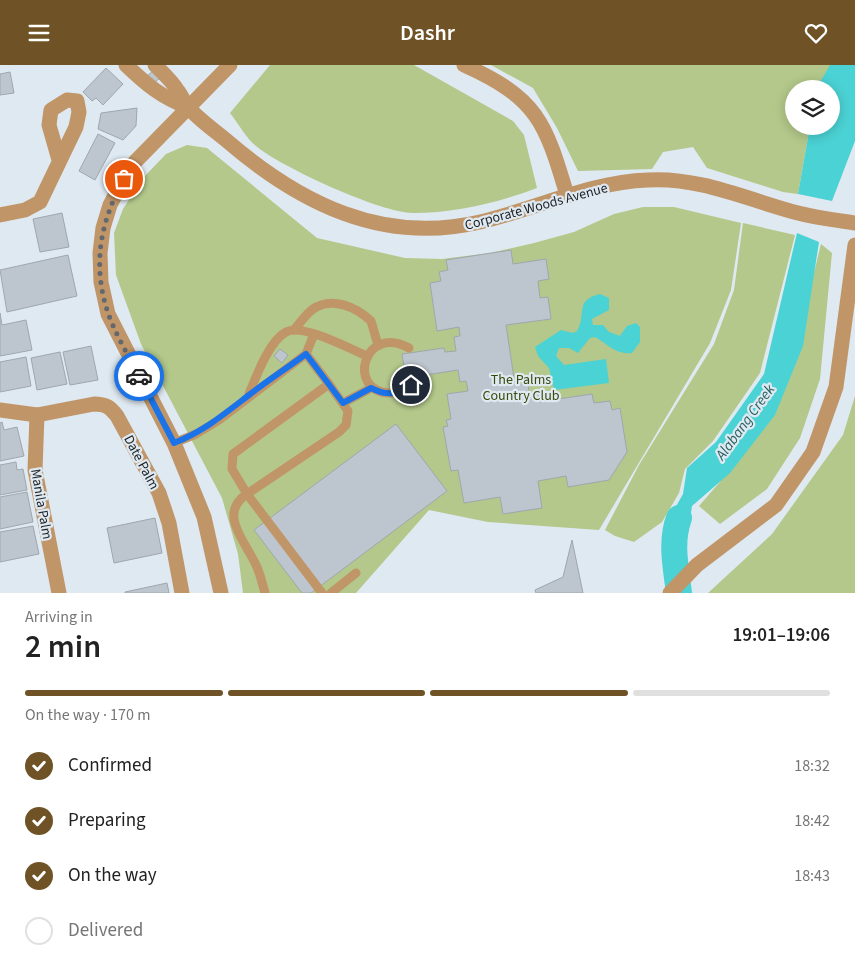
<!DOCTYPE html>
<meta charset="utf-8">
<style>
body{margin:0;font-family:"Source Sans 3",sans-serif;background:#f2f2f2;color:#222;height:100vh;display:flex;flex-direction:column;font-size:19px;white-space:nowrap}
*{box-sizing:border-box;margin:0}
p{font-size:16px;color:#767676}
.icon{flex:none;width:28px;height:28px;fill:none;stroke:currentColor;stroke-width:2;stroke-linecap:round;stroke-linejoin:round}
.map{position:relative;height:528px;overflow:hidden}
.side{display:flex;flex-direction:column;background:#fff;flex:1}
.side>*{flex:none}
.controls{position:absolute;left:785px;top:15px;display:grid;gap:10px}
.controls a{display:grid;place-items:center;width:55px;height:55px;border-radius:50%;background:#fff;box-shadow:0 2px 12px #0003;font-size:25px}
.pin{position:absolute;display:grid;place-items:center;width:42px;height:42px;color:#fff;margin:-21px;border:2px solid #fff;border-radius:50%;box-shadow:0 1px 5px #0007}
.courier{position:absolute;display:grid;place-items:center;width:50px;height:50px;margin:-25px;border:4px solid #1a73e8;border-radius:50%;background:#fff;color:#222;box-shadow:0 1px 6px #0007}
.summary em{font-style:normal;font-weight:600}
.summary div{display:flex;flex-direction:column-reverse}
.summary{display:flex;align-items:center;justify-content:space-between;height:85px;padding:0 25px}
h1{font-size:32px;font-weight:600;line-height:38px}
.bar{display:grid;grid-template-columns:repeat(4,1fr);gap:8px 5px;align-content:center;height:60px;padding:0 25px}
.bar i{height:6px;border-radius:4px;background:#e0e0e0}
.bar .selected{background:#6f5326}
.bar p{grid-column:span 4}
ol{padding:0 25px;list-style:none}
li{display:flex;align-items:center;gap:15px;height:55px}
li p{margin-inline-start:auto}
li .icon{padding:5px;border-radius:50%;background:#6f5326;color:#fff;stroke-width:4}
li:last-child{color:#767676}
li i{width:28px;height:28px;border:2px solid #e0e0e0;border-radius:50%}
header{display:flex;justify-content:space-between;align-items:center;height:65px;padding:0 25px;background:#6f5326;color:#fff;font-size:22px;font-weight:600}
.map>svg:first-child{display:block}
.green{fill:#b3c88a}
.water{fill:#4bd2d4}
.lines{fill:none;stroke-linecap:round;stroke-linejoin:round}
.river{stroke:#4bd2d4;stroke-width:26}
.building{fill:#bdc6ce;stroke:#9ea7ae}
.lane{stroke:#c09568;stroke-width:9}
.street{stroke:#c09568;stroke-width:15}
.done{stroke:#62686d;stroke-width:5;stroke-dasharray:0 9}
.route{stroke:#1a73e8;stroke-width:6}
.labels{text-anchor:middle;stroke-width:4.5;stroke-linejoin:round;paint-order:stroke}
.street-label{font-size:14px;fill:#1f2326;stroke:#dfe9f1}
.park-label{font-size:14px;fill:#39490a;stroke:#dfe9f1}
.water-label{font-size:15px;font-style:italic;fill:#286060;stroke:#dfe9f1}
</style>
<header><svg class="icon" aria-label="menu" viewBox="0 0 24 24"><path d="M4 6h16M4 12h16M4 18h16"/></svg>Dashr<svg class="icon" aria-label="heart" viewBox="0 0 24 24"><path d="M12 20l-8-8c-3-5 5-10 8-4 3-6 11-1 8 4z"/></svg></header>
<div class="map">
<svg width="855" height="528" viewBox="0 0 855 528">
<rect width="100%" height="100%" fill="#dfe9f1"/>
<g class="green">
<path d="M270,0H414L513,56L524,70L537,123C497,138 455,148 413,148C381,148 281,102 256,81C246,73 238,58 230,48Z"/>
<path d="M491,0H832L818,24H794V61H810L798,129L783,127L707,103L693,82L663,87L652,104L578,106L557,63L533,23Z"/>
<path d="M187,80L207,83L317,173L405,193L442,194L490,188L534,178L574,167L614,149L643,142H674L741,158L731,225L710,278L599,465L488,457L429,445L356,528H243L238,489L222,433L141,279L116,210L114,168L123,144L143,113L166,89Z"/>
<path d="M743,158L795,170L760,308L713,376L685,404L679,428L662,457L634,477L615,471L605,465L639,400L714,279L734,225Z"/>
<path d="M821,179L832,188L820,314L800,373L767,424L720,459L699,441L732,403L813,212Z"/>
<path d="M855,331V528H708L772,469L843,370Z"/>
</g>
<g class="water">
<path d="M830,0H855V76L832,136L798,129L810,61H831V24H816Z"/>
<path d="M797,168L819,177L803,281L775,350L730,408L692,441L688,469L674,488L665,479L664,463L683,429L687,403L716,377L764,309Z"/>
<path d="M600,229L609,233V245L592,254L593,260H603L609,267L620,271L627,261L636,258L640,262V277L632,288C615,290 608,279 595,272L590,273L578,288L569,283H559L556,291L564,300L606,294L609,318L554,325L549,303L538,291L535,282L561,265L573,268L577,266C587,249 574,235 600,229Z"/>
</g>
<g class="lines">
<path class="river" d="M679,453C670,477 676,503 679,528"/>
</g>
<g class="building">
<path d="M106,3L123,19L103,40L96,33L92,36L83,27Z"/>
<path d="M153,6L160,13L154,18L147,11Z"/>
<path d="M10,7L14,28L0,30V9Z"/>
<path d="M137,43L136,61L123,75L98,64L101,48Z"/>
<path d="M98,69L115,78L95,115L79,106Z"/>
<path d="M62,148L69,182L40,187L33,154Z"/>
<path d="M511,185L513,199L546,194L549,214L538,216L540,233L548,232L551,254L506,260L515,320L528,318L529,328L538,327L539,337L592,329L594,338L610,336L612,345L620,343L627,387L609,415L568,422L566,411L538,416L542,443L503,449L500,432L464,438L458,405L451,406L443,362L448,361L446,355L451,354L447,329L468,326L466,316L460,317L458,305L406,313L402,289L444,283L445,287L456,286L454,272L460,271L459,262L437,266L430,218L441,216L439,207L448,205L446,195Z"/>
<path d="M68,190L77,231L7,247L0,205Z"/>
<path d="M0,248L2,260L26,255L32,285L0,291Z"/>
<path d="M91,281L98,315L70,320L63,287Z"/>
<path d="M280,284L288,290L282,298L274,291Z"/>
<path d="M60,287L67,319L37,325L31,293Z"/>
<path d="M26,292L31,321L0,327V297Z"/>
<path d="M2,357L4,365L17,362L24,391L0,396V358Z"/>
<path d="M396,359L447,426L311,528H302L254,465Z"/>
<path d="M16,397L17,405L23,404L27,425L0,430V400Z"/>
<path d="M27,427L33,457L0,464V432Z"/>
<path d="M155,453L162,488L114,498L107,463Z"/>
<path d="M33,461L39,489L0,497V467Z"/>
<path d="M572,475L583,528H536L535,525L563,512Z"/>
<path d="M167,518L169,528H125V527Z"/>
</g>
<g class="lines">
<g class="lane">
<path d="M294,265C300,258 306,249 313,244C332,231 356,242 371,256L378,280"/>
<path d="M409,283C364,258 346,326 389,328C402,329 410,322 416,311"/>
<path d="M306,289L329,319"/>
<path d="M329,319L348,346L346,360L339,367L247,429L232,404L233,389Z"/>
<path d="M249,329C256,312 269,276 286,267C303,258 350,284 367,291"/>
<path d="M343,338L371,323"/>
<path d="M174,378L196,369L219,355L306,289L314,269"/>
<path d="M265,528C262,518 260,507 255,498C244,475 218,448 247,429L322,528"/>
<path d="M331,528L356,508"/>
</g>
<g class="street">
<path d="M126,0C146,19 162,33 188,42"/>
<path d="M155,0C163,8 172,16 178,26C182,31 184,37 188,42C198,54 214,65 226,75C299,138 382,180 480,157C536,144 590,117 648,115C701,112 748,135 798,148C817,153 836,155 855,158"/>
<path d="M464,0C537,33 545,56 567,130"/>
<path d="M0,150L25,145L40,137L76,62L79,47L77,36L67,35L51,45L49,60L59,95"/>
<path d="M0,345L37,350L94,339C106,339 110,342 117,351L159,428L169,458L182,528"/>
<path d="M37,350L35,405L59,528"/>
<path d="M221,528L204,452L174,378L108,249L101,217L100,188L103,163L110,140L130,102L230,0"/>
<path d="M670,528L697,500L776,440L813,387L836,322L855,180"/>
</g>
</g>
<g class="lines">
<path class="done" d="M124,114C100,157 92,200 108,248C114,266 130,294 139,311"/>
<path class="route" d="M139,311L174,378C204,366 223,350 249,330C267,316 287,303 306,289L343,338L371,323C386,331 398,330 411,320"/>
</g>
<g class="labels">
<g class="street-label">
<text transform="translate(536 141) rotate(-15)" y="5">Corporate Woods Avenue</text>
<text transform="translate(142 397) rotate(62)" y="5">Date Palm</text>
<text transform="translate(42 439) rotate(80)" y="5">Manila Palm</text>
</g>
<g class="park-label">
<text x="521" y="319">The Palms<tspan x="521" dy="16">Country Club</tspan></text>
</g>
<g class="water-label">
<text transform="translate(745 357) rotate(-54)" y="5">Alabang Creek</text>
</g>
</g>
</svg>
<div class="controls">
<a><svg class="icon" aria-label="layers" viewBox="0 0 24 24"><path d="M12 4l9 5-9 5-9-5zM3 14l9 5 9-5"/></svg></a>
</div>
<div class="pin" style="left:124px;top:114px;background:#ea580c"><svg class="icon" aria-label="bag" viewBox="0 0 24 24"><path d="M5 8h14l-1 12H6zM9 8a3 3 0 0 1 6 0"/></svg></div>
<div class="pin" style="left:411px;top:320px;background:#1f2937"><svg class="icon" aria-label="home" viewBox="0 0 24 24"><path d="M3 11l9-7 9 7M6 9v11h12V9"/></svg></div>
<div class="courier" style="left:139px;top:311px"><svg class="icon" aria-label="car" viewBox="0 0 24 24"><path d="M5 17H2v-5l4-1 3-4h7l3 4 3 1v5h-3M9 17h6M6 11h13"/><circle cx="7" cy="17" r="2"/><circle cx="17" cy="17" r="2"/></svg></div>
</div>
<section class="side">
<div class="summary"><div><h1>2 min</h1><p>Arriving in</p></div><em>19:01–19:06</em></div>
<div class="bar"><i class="selected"></i><i class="selected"></i><i class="selected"></i><i></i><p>On the way · 170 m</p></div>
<ol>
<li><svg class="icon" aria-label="check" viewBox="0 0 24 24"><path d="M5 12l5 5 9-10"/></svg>Confirmed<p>18:32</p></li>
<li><svg class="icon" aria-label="check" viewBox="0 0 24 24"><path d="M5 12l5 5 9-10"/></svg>Preparing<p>18:42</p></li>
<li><svg class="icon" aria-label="check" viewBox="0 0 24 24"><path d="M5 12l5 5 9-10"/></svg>On the way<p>18:43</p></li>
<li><i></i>Delivered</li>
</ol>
</section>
